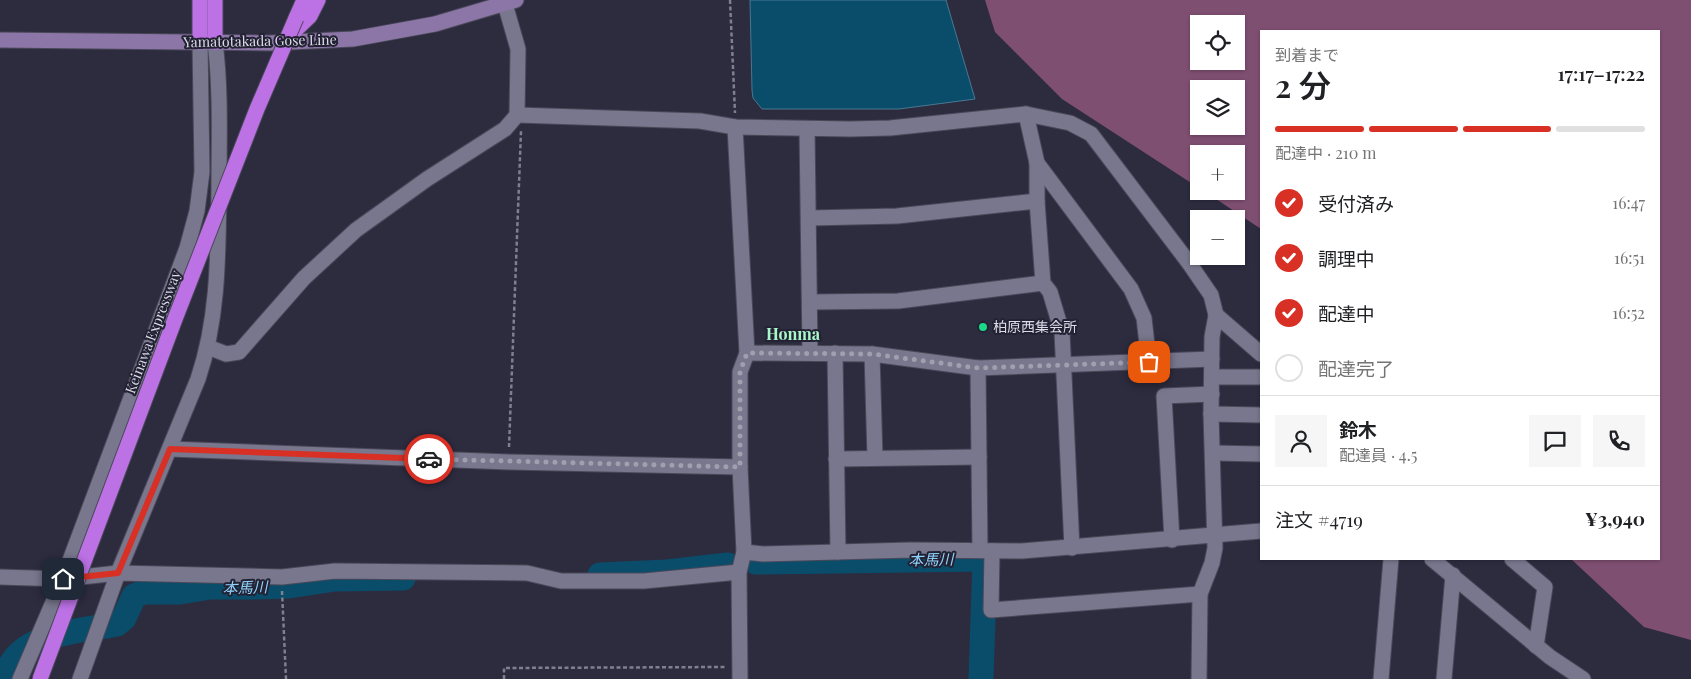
<!DOCTYPE html>
<html lang="ja">
<meta charset="utf-8">
<style>
body{margin:0;font-family:"Playfair Display","Noto Sans JP",serif;background:#f6f6f6;color:#202124;height:100vh;display:flex;flex-direction:column;font-size:19px;white-space:nowrap}
*{box-sizing:border-box;margin:0}
p{font-size:16px;color:#757577}
.icon{flex:none;width:28px;height:28px;fill:none;stroke:currentColor;stroke-width:2;stroke-linecap:round;stroke-linejoin:round}
.map{position:relative;flex:1;overflow:hidden}
.drawer{position:absolute;left:1260px;top:30px;width:400px;height:530px;display:flex;flex-direction:column;background:#fff;border-radius:0px;box-shadow:0 1px 4px #0004}
.drawer>*{flex:none}
.controls{position:absolute;left:1190px;top:15px;display:grid;gap:10px}
.controls a{display:grid;place-items:center;width:55px;height:55px;border-radius:0px;background:#fff;box-shadow:0 1px 4px #0004;font-size:25px}
.pin{position:absolute;display:grid;place-items:center;width:42px;height:42px;color:#fff;margin:-21px;border-radius:10px;box-shadow:0 2px 8px #0006}
.courier{position:absolute;display:grid;place-items:center;width:50px;height:50px;margin:-25px;border:4px solid #d93025;border-radius:50%;background:#fff;color:#222;box-shadow:0 1px 6px #0007}
.headline em{font-style:normal;font-weight:600}
.headline div{display:flex;flex-direction:column-reverse}
.headline{display:flex;align-items:center;justify-content:space-between;height:85px;padding:0 15px}
h1{font-size:32px;font-weight:600;line-height:38px}
.bar{display:grid;grid-template-columns:repeat(4,1fr);gap:8px 5px;align-content:center;height:60px;padding:0 15px}
.bar i{height:6px;border-radius:4px;background:#e0e0e0}
.bar .active{background:#d93025}
.bar p{grid-column:span 4}
.line{display:flex;align-items:center;gap:12px;padding:0 15px;border-top:1px solid #e0e0e0}
.line div{flex:1}
.round{display:grid;place-items:center;flex:none;width:52px;height:52px;border-radius:0px;background:#f6f6f6}
ol{padding:0 15px;list-style:none}
li{display:flex;align-items:center;gap:15px;height:55px}
li p{margin-inline-start:auto}
li .icon{padding:5px;border-radius:50%;background:#d93025;color:#fff;stroke-width:4}
li:last-child{color:#757577}
li i{width:28px;height:28px;border:2px solid #e0e0e0;border-radius:50%}
.map>svg:first-child{display:block}
.forest{fill:#7f4f71;fill-rule:evenodd}
.water{fill:#094d6b;stroke:#497891}
.lines{fill:none;stroke-linecap:round;stroke-linejoin:round}
.river{stroke:#094d6b;stroke-width:25}
.street-casing{stroke:#4a4858;stroke-width:17}
.secondary-casing{stroke:#4a4858;stroke-width:17}
.highway-casing{stroke:#4a4858;stroke-width:17}
.path{stroke:#7f7f8e;stroke-width:2.5;stroke-dasharray:4 2.5;stroke-linecap:butt}
.street{stroke:#78778d;stroke-width:15}
.secondary{stroke:#8c75a7;stroke-width:15}
.highway{stroke:#bc71e5;stroke-width:15}
.highway-bridge-casing{stroke:#4a4858;stroke-width:17;stroke-linecap:butt}
.highway-bridge{stroke:#bc71e5;stroke-width:15}
.done{stroke:#9f9fae;stroke-width:5;stroke-dasharray:0 9}
.route{stroke:#d93025;stroke-width:6}
.poi-dot{fill:#1ad988;stroke:#232234;stroke-width:2}
.labels{text-anchor:middle;stroke-width:4;stroke-linejoin:round;paint-order:stroke}
.street-label{font-size:14px;fill:#dddde9;stroke:#232234}
.poi-label{font-size:14px;fill:#dddde9;stroke:#232234;text-anchor:start}
.water-label{font-size:15px;font-style:italic;fill:#90d3fb;stroke:#232234}
.quarter-label{font-size:16px;font-weight:bold;fill:#aaf8c9;stroke:#232234}
</style>
<div class="map">
<svg width="1691" height="679" viewBox="0 0 1691 679">
<rect width="100%" height="100%" fill="#2d2c3f"/>
<path class="forest" d="M985,0H1691V640L1644,627L1571,559H1659V31H1261V229L1204,191H1236V154H1199V188L1062,99L995,32ZM1199,24H1236V61H1199ZM1199,89H1236V126H1199Z"/>
<path class="water" d="M750,0H946L975,99L899,109H762L753,98L752,90Z"/>
<g class="lines">
<g class="river">
<path d="M756,562L985,559L981,679"/>
<path d="M600,575L667,572L728,565"/>
<path d="M5,679C7,673 9,666 13,661C33,632 84,631 117,624L124,618L134,596L144,592H180L210,587H252L289,586L335,579L403,578"/>
</g>
<g class="street-casing">
<g id="street">
<path d="M1026,114L1037,163V201L1043,283L1050,292L1062,332L1072,548"/>
<path d="M517,115L700,121L735,127L850,129L890,128L1026,114L1070,123L1091,134L1189,263L1211,295L1216,315L1212,337L1211,414L1215,548L1212,563L1200,594L1199,679"/>
<path d="M735,127L747,353L740,372V467L744,552L739,572L740,679"/>
<path d="M807,129L810,352"/>
<path d="M1037,163L1131,289L1144,318L1149,362"/>
<path d="M810,218L897,216L1037,201"/>
<path d="M810,302L898,301L1043,283"/>
<path d="M1216,315L1261,354"/>
<path d="M208,347L226,354L239,352L304,278L356,230L427,179L505,129L517,115L518,49L505,4"/>
<path d="M747,353L872,354L978,368L1212,359"/>
<path d="M835,353L838,552"/>
<path d="M872,354L875,458"/>
<path d="M978,368L980,550"/>
<path d="M1213,377H1261"/>
<path d="M1211,414L1261,415"/>
<path d="M170,449L509,462L740,467"/>
<path d="M1213,453L1261,454"/>
<path d="M836,459L979,457"/>
<path d="M1172,540L1164,396L1212,394"/>
<path d="M992,551L991,610L1200,594"/>
<path d="M744,552L763,554L911,550L1022,551L1261,531"/>
<path d="M1432,559L1550,657L1583,679"/>
<path d="M1512,559L1545,587L1536,646"/>
<path d="M0,577L63,579L118,573L282,577L335,571L527,573L561,581H644L739,572"/>
<path d="M20,679L63,579L187,248L197,211L202,172L200,42"/>
<path d="M80,679L118,573L198,379C219,317 218,252 219,187C219,138 221,90 215,42"/>
<path d="M1381,679L1391,559"/>
<path d="M1444,679L1453,575"/>
</g>
</g>
<g class="secondary-casing">
<path id="secondary" d="M0,40L270,43L353,39L435,24L516,0"/>
</g>
<g class="highway-casing">
<g id="highway">
<path d="M200,0V42"/>
<path d="M215,0V42"/>
<path d="M296,18L304,0"/>
<path d="M287,38L310,16L318,0"/>
</g>
</g>
<g class="path">
<path d="M730,0L735,113"/>
<path d="M509,447L521,131"/>
<path d="M282,591L286,679"/>
<path d="M504,679V668L726,667"/>
</g>
<use href="#street" class="street"/>
<use href="#secondary" class="secondary"/>
<use href="#highway" class="highway"/>
<g class="highway-bridge-casing">
<path id="highway-bridge" d="M40,679L175,319L257,109L296,18"/>
</g>
<use href="#highway-bridge" class="highway-bridge"/>
</g>
<g class="lines">
<path class="done" d="M429,459L740,467V372L747,353L872,354L978,368L1149,362"/>
<path class="route" d="M63,579L118,573L170,449L429,459"/>
</g>
<circle class="poi-dot" cx="983" cy="327" r="5"/>
<g class="labels">
<g class="street-label">
<text transform="translate(260 41) rotate(-1)" y="5">Yamatotakada Gose Line</text>
<text transform="translate(153 332) rotate(-69)" y="5">Keinawa Expressway</text>
</g>
<g class="poi-label">
<text x="993" y="332">柏原西集会所</text>
</g>
<g class="water-label">
<text transform="translate(931 560) rotate(-1)" y="5">本馬川</text>
<text transform="translate(245 588) rotate(-2)" y="5">本馬川</text>
</g>
<g class="quarter-label">
<text x="793" y="340">Honma</text>
</g>
</g>
</svg>
<div class="controls">
<a><svg class="icon" aria-label="locate" viewBox="0 0 24 24"><circle cx="12" cy="12" r="6"/><path d="M12 2v4M12 18v4M2 12h4M18 12h4"/></svg></a>
<a><svg class="icon" aria-label="layers" viewBox="0 0 24 24"><path d="M12 4l9 5-9 5-9-5zM3 14l9 5 9-5"/></svg></a>
<a>+</a>
<a>−</a>
</div>
<div class="pin" style="left:1149px;top:362px;background:#ea580c"><svg class="icon" aria-label="bag" viewBox="0 0 24 24"><path d="M5 8h14l-1 12H6zM9 8a3 3 0 0 1 6 0"/></svg></div>
<div class="pin" style="left:63px;top:579px;background:#1f2937"><svg class="icon" aria-label="home" viewBox="0 0 24 24"><path d="M3 11l9-7 9 7M6 9v11h12V9"/></svg></div>
<div class="courier" style="left:429px;top:459px"><svg class="icon" aria-label="car" viewBox="0 0 24 24"><path d="M5 17H2v-5l4-1 3-4h7l3 4 3 1v5h-3M9 17h6M6 11h13"/><circle cx="7" cy="17" r="2"/><circle cx="17" cy="17" r="2"/></svg></div>
<section class="drawer">
<div class="headline"><div><h1>2 分</h1><p>到着まで</p></div><em>17:17–17:22</em></div>
<div class="bar"><i class="active"></i><i class="active"></i><i class="active"></i><i></i><p>配達中 · 210 m</p></div>
<ol>
<li><svg class="icon" aria-label="check" viewBox="0 0 24 24"><path d="M5 12l5 5 9-10"/></svg>受付済み<p>16:47</p></li>
<li><svg class="icon" aria-label="check" viewBox="0 0 24 24"><path d="M5 12l5 5 9-10"/></svg>調理中<p>16:51</p></li>
<li><svg class="icon" aria-label="check" viewBox="0 0 24 24"><path d="M5 12l5 5 9-10"/></svg>配達中<p>16:52</p></li>
<li><i></i>配達完了</li>
</ol>
<div class="line" style="height:90px"><a class="round"><svg class="icon" aria-label="person" viewBox="0 0 24 24"><circle cx="12" cy="8" r="4"/><path d="M4 21q1-7 8-7t8 7"/></svg></a><div><b>鈴木</b><p>配達員 · 4.5</p></div><a class="round"><svg class="icon" aria-label="chat" viewBox="0 0 24 24"><path d="M4 5h16v11H9l-5 4z"/></svg></a><a class="round"><svg class="icon" aria-label="phone" viewBox="0 0 24 24"><path d="M5 4h4l2 5-3 2q2 4 5 5l2-3 5 2v4C11 20 4 13 5 4z"/></svg></a></div>
<div class="line" style="height:65px"><div>注文 #4719</div><b>¥3,940</b></div>
</section>
</div>
